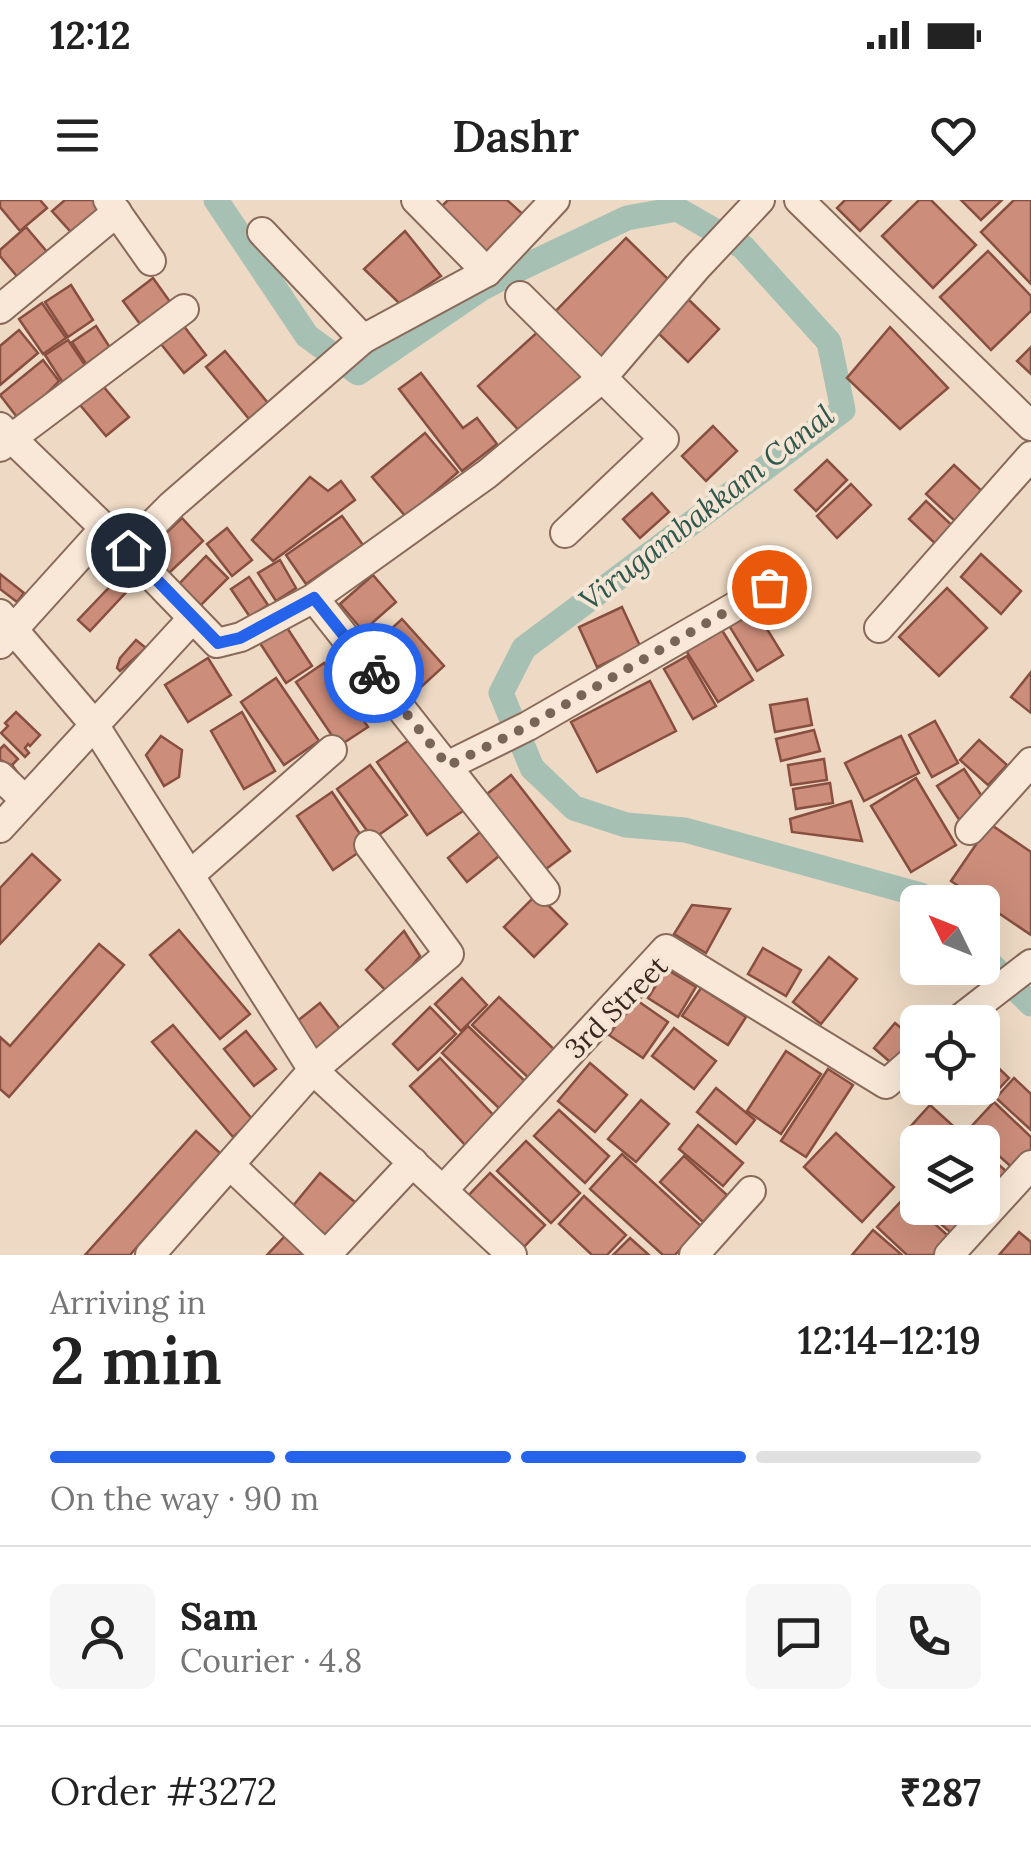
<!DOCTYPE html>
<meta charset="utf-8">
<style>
body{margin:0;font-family:Lora,serif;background:#f6f6f6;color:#222;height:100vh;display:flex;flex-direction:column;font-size:38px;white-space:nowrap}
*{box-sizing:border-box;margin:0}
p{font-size:32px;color:#767676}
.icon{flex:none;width:55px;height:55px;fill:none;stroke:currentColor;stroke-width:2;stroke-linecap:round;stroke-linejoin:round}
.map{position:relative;height:1055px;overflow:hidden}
.panel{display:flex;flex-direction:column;background:#fff;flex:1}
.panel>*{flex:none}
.needle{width:65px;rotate:313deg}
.fabs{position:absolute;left:900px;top:685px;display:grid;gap:20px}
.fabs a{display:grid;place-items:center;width:100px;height:100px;border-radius:15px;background:#fff;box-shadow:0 10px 40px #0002;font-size:50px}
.pin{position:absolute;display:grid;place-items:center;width:85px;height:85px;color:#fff;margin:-42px;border:5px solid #fff;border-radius:50%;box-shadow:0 2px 10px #0007}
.courier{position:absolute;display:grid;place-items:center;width:100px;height:100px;margin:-50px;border:8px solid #2563eb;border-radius:50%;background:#fff;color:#222;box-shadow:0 2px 12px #0007}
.summary em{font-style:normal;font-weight:600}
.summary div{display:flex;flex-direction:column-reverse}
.summary{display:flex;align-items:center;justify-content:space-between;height:170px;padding:0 50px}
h1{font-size:65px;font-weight:600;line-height:75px}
.bar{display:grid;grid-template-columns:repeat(4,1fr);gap:15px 10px;align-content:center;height:120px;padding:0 50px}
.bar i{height:12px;border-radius:8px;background:#e0e0e0}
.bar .on{background:#2563eb}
.bar p{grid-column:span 4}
.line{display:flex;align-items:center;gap:25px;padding:0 50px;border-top:2px solid #e0e0e0}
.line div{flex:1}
.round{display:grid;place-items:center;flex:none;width:105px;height:105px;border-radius:15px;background:#f6f6f6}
.status{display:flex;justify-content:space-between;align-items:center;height:70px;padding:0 50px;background:#fff;direction:ltr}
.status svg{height:28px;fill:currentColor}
header{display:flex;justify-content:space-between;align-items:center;height:130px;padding:0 50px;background:#fff;font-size:45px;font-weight:600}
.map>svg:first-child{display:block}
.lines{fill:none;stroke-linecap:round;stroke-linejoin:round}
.canal{stroke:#a6c1b4;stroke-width:25}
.building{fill:#cc8d7a;stroke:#884f40;stroke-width:2.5}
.minor-casing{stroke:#896a5a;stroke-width:32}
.minor{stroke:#f9e8d7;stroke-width:28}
.done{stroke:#786558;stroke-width:10;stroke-dasharray:0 18}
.route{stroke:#2563eb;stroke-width:12}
.labels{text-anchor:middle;stroke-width:8;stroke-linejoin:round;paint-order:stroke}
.street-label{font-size:28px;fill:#39261e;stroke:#f5e5d4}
.water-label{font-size:30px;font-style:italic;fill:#2e584e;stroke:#f5e5d4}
</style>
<div class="status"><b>12:12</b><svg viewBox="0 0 49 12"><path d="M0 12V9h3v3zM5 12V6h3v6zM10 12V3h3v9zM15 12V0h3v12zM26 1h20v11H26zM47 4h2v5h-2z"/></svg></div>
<header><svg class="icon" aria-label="menu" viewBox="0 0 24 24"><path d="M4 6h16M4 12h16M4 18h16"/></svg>Dashr<svg class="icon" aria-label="heart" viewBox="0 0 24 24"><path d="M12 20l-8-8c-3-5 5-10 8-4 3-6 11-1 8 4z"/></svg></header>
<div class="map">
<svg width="1031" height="1055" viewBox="0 0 1031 1055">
<rect width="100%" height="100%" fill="#eedac4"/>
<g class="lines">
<g class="canal">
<path d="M216,0L307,136L358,173L481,89L515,71L627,18L677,9L743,47L829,142L843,210L524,448L501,493L532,568L574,608L626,625L685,630L921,695L928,702"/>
<path d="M982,756L1031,804"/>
</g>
</g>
<g class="building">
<path d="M0,0H40L47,8L20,31L0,7Z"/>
<path d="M65,0H94L106,14L78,40L52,11Z"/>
<path d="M448,0H507L527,18L484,63L433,15Z"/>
<path d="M845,0H891L860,31L837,8Z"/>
<path d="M919,0H931L976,45L933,88L882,36Z"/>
<path d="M961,0H1002L981,20Z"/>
<path d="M1014,0H1031V84L981,32Z"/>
<path d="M26,27L54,60L25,86L0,56V50Z"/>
<path d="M405,31L441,76L400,104L364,69Z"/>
<path d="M626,38L672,83L598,160L552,115Z"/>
<path d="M988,51L1031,96V111L991,150L940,97Z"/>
<path d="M153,78L173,106L143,128L123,101Z"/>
<path d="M71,85L93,120L68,137L45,102Z"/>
<path d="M688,99L719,129L688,162L657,132Z"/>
<path d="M42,103L66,138L43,154L19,119Z"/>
<path d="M180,121L206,155L184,173L157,139Z"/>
<path d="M96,126L116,157L92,173L72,142Z"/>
<path d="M890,127L948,188L900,229L847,178Z"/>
<path d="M542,128L588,177L524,236L478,186Z"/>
<path d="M19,130L38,153L0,185V146Z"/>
<path d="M68,140L91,174L67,189L45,155Z"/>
<path d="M1031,147V174L1017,161Z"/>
<path d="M225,151L273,209L254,225L206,167Z"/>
<path d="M43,160L59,181L20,221L0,195Z"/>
<path d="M421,173L463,228L477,218L497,244L462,271L399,189Z"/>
<path d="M103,186L129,217L106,236L80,205Z"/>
<path d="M713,226L737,251L706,281L682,256Z"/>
<path d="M425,233L458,272L406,317L372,277Z"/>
<path d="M827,260L847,280L816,311L795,290Z"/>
<path d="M954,265L983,292L956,322L926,294Z"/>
<path d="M310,277L328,291L341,281L355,300L273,361L252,340Z"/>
<path d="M851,284L871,305L837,338L817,316Z"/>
<path d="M652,293L669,312L640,338L623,319Z"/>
<path d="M926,301L958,331L941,349L909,319Z"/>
<path d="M342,316L363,345L306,384L286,355Z"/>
<path d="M182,318L203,341L169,373L148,350Z"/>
<path d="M227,328L252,360L232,376L207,344Z"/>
<path d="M981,354L1021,391L1001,414L961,377Z"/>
<path d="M206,356L228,378L200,406L179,384Z"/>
<path d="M280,360L296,388L276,401L258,373Z"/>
<path d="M0,374L24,393L17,402L0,389Z"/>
<path d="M373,375L396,402L363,431L340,404Z"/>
<path d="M120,376L131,387L90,431L78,420Z"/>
<path d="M249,377L268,405L250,417L231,389Z"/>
<path d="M947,388L987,428L939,476L899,437Z"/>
<path d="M622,407L640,446L597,467L579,427Z"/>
<path d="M754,408L783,455L757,471L728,424Z"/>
<path d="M402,419L444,466L409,498L367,451Z"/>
<path d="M282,420L312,466L286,483L256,437Z"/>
<path d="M720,427L753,480L718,502L685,449Z"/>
<path d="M136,440L146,448L120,471L117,468L120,458Z"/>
<path d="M687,456L716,506L693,519L664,469Z"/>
<path d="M208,458L231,495L188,522L165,485Z"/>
<path d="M324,463L368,527L339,546L296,482Z"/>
<path d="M1031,472V513L1011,497Z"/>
<path d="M276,478L319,541L284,565L241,502Z"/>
<path d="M650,481L676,531L597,572L571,522Z"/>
<path d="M807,499L812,525L775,532L770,505Z"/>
<path d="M16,512L40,535L30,546L28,544L25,548L29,553L25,557L1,533L8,526L5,523Z"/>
<path d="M242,512L275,571L244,589L211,531Z"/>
<path d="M935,521L958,563L932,577L909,535Z"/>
<path d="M814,530L820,551L781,561L776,539Z"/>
<path d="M418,534L469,607L427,635L377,562Z"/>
<path d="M161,536L182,550L179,577L164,586L146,555Z"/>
<path d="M901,536L919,573L864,601L845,563Z"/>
<path d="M979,540L1007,565L988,585L960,560Z"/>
<path d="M4,545L18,559L12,565L18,573L15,575L7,567L9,564L0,560V549Z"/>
<path d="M824,559L827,580L791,585L788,565Z"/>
<path d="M370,565L407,615L373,639L337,589Z"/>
<path d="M964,569L987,604L960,621L937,586Z"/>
<path d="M511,575L570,651L542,672L483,597Z"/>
<path d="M916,578L956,645L911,672L871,606Z"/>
<path d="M830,583L833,603L796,609L793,589Z"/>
<path d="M332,592L368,646L333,670L297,616Z"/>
<path d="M851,601L862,641L792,632L790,619Z"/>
<path d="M990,624L1031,652V735L951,681Z"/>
<path d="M485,628L504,652L467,682L448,658Z"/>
<path d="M32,654L60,680L0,744V688Z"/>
<path d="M537,694L567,724L534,757L504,727Z"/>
<path d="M692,705L730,709L706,753L674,734Z"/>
<path d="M179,730L250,814L220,839L150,755Z"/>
<path d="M404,731L420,756L389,794L366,770Z"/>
<path d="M99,744L124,765L9,897L0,889V837L10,846Z"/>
<path d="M763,748L801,770L786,796L748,774Z"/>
<path d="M829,757L857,779L821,824L793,802Z"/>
<path d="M666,769L696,787L678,817L648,798Z"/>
<path d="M462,778L487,805L461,831L435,804Z"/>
<path d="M701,788L746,817L728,845L682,816Z"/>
<path d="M499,797L558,853L532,881L472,825Z"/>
<path d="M635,799L668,822L643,858L609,835Z"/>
<path d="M320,803L344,834L315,857L291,826Z"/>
<path d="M430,807L456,834L418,870L393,844Z"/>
<path d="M895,823L918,842L897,868L874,848Z"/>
<path d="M173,825L253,920L233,937L152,842Z"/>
<path d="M468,826L531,887L505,914L442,853Z"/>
<path d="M674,828L716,861L694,889L652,856Z"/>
<path d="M246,831L276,869L254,886L224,849Z"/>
<path d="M786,851L821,874L781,934L747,911Z"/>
<path d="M984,854L1009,878L994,894L982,883Z"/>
<path d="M440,858L497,919L467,947L410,886Z"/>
<path d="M590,863L627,895L595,932L558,901Z"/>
<path d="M828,869L853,885L806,957L781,941Z"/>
<path d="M1014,878L1031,894V930L996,898Z"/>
<path d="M716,888L755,920L736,944L697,912Z"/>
<path d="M641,900L669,924L636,962L608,939Z"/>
<path d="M994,902L1031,937V957L1017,972L969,929Z"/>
<path d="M930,905L962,934L954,942H930L911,926Z"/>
<path d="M559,910L609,956L585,983L534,936Z"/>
<path d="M698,925L743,963L723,986L679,949Z"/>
<path d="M196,931L220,953L130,1055H85Z"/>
<path d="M836,933L894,987L862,1022L804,967Z"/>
<path d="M526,941L580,993L551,1023L497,971Z"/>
<path d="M982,950L1015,979L982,999Z"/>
<path d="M622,954L701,1026L675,1055H663L590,989Z"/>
<path d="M684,956L727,995L703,1022L660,982Z"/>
<path d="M320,973L356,1003L327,1036L292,1007Z"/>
<path d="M490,973L545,1025L520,1051L465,999Z"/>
<path d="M584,996L626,1035L607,1055H592L559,1024Z"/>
<path d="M905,997L956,1043L945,1055H907L877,1027Z"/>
<path d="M922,1008H979L956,1037Z"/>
<path d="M873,1030L902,1055H852Z"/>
<path d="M1019,1032L1031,1042V1055H999Z"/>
<path d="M285,1036L305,1055H267Z"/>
<path d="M630,1038L649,1055H613Z"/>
</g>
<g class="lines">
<g class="minor-casing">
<g id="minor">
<path d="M108,0L151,61"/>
<path d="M416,0L487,72"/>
<path d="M799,0L1031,226"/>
<path d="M262,32L363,139"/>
<path d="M520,96L664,239L565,333"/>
<path d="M0,109L117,12"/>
<path d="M0,227L127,350L217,443L241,437L314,398L487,274L601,179L697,67L760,0"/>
<path d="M0,247L184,109"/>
<path d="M127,350L172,305L363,139L487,72L555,0"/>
<path d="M314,398L545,691"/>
<path d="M0,414L93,523L313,870L512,1055"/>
<path d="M879,428L1031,256"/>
<path d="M0,444L103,330"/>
<path d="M447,566L528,526L769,387"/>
<path d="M0,576L25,600"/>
<path d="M0,628L192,419"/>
<path d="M970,630L1031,562"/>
<path d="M190,675L332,550"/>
<path d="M956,822L1031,764"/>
<path d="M230,965L325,1055"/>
<path d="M443,990L666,749L886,884L918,856"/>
<path d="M150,1055L313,870L449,754L369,645"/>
<path d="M326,1055L413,962"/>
<path d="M694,1055L751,991"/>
<path d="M949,1055L1031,965"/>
</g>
</g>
<use href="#minor" class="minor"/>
</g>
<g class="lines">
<path class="done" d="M374,473L448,566L528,526L769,387"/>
<path class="route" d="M128,350L218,443L240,438L314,398L374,473"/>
</g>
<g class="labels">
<g class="street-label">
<text transform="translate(616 807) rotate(-45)" y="10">3rd Street</text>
</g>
<g class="water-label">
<text transform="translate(707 308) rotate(-38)" y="10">Virugambakkam Canal</text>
</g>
</g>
</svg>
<div class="fabs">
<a><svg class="needle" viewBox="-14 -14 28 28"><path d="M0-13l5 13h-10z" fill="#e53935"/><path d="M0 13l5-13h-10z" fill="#767676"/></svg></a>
<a><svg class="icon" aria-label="locate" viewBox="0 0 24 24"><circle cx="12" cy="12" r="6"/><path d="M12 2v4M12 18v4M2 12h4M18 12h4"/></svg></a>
<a><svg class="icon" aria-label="layers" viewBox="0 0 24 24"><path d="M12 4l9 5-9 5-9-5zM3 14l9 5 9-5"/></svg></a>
</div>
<div class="pin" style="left:769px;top:387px;background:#ea580c"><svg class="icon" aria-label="bag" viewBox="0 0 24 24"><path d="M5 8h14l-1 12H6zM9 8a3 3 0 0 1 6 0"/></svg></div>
<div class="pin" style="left:128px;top:350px;background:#1f2937"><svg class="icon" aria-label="home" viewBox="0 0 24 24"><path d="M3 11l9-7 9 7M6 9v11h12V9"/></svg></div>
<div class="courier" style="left:374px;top:473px"><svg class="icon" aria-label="bike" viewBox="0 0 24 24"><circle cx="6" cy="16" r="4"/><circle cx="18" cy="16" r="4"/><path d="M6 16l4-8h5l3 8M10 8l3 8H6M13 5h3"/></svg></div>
</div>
<section class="panel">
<div class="summary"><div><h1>2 min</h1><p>Arriving in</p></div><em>12:14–12:19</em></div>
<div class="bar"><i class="on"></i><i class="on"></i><i class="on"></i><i></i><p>On the way · 90 m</p></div>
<div class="line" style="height:180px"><a class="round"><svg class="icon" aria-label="person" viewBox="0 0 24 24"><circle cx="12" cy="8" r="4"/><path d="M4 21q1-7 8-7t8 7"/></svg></a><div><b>Sam</b><p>Courier · 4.8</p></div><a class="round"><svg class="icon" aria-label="chat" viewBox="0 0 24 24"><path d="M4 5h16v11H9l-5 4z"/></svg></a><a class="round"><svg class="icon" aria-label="phone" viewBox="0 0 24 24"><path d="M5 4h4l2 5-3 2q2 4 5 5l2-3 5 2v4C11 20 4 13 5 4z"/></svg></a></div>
<div class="line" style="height:130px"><div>Order #3272</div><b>₹287</b></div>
</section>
